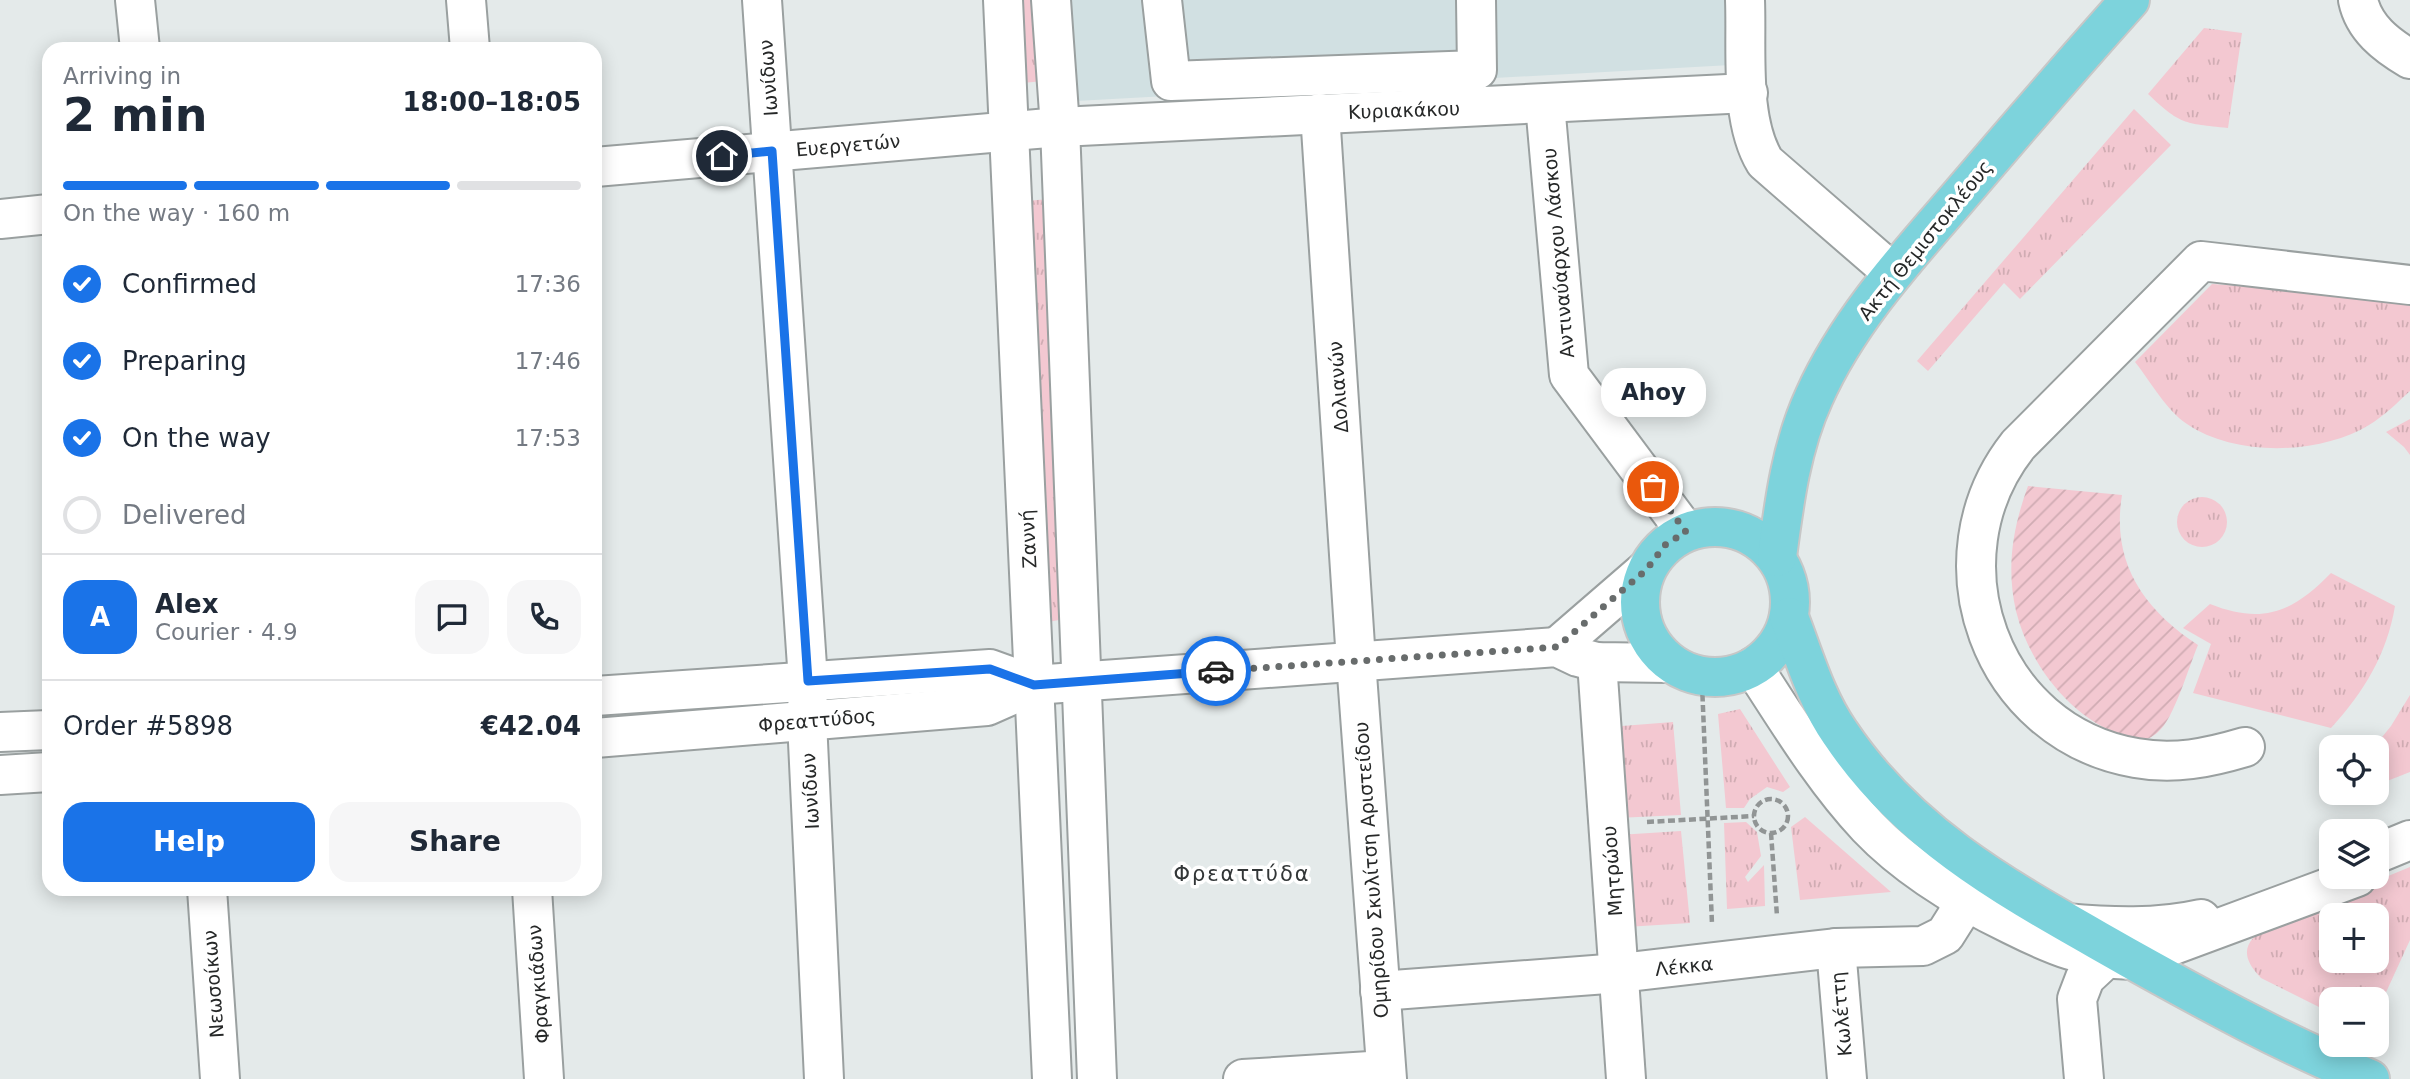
<!DOCTYPE html>
<meta charset="utf-8">
<style>
body{margin:0;font-family:"DejaVu Sans",sans-serif;background:#f6f6f7;color:#1f2937;height:100vh;display:flex;flex-direction:column;font-size:26px;white-space:nowrap}
*{box-sizing:border-box;margin:0}
p{font-size:23px;color:#747a83}
.icon{flex:none;width:38px;height:38px;fill:none;stroke:currentColor;stroke-width:2;stroke-linecap:round;stroke-linejoin:round}
.map{position:relative;flex:1;overflow:hidden}
.panel{position:absolute;left:42px;top:42px;width:560px;height:854px;display:flex;flex-direction:column;background:#fff;border-radius:21px;box-shadow:0 4px 18px #0003}
.panel>*{flex:none}
.controls{position:absolute;left:2319px;top:735px;display:grid;gap:14px}
.controls a{display:grid;place-items:center;width:70px;height:70px;border-radius:14px;background:#fff;box-shadow:0 4px 18px #0003;font-size:35px}
.pin{position:absolute;display:grid;place-items:center;width:60px;height:60px;color:#fff;margin:-30px;border:4px solid #fff;border-radius:50%;box-shadow:0 2px 7px #0007}
.courier{position:absolute;display:grid;place-items:center;width:70px;height:70px;margin:-35px;border:5px solid #1a73e8;border-radius:50%;background:#fff;color:#222;box-shadow:0 2px 9px #0007}
.bubble{position:absolute;height:49px;border-radius:21px;background:#fff;box-shadow:0 4px 18px #0003;font-size:23px;font-weight:700;line-height:49px;text-align:center}
.head em{font-style:normal;font-weight:700}
.head div{display:flex;flex-direction:column-reverse}
.head{display:flex;align-items:center;justify-content:space-between;height:119px;padding:0 21px}
h1{font-size:46px;font-weight:700;line-height:52px}
.bar{display:grid;grid-template-columns:repeat(4,1fr);gap:10px 7px;align-content:center;height:84px;padding:0 21px}
.bar i{height:9px;border-radius:5px;background:#e0e1e3}
.bar .active{background:#1a73e8}
.bar p{grid-column:span 4}
.line{display:flex;align-items:center;gap:18px;padding:0 21px;border-top:2px solid #e0e1e3}
.line div{flex:1}
.round{display:grid;place-items:center;flex:none;width:74px;height:74px;border-radius:21px;background:#f6f6f7}
ol{padding:0 21px;list-style:none}
li{display:flex;align-items:center;gap:21px;height:77px}
li p{margin-inline-start:auto}
li .icon{padding:7px;border-radius:50%;background:#1a73e8;color:#fff;stroke-width:4}
li:last-child{color:#747a83}
li i{width:38px;height:38px;border:4px solid #e0e1e3;border-radius:50%}
.primary-button{display:flex;gap:14px;margin-top:auto;padding:14px 21px}
.primary-button a{flex:1;height:80px;border-radius:21px;background:#1a73e8;color:#fff;font-size:28px;font-weight:700;line-height:80px;text-align:center}
.primary-button a+a{background:#f6f6f7;color:#1f2937}
.map>svg:first-child{display:block}
.built{fill:#d1e0e2}
.grass{fill:url(#grass-tufts);fill-rule:evenodd}
.garden{fill:url(#garden-furrows)}
.lines{fill:none;stroke-linecap:round;stroke-linejoin:round}
.minor-casing{stroke:#9aa0a0;stroke-width:42}
.major-casing{stroke:#c7c7c7;stroke-width:42}
.path{stroke:#919595;stroke-width:4.5;stroke-dasharray:7 3.5;stroke-linecap:butt}
.minor{stroke:#fff;stroke-width:38}
.major{stroke:#7dd3dc;stroke-width:38}
.done{stroke:#686c6c;stroke-width:7;stroke-dasharray:0 12.6}
.route{stroke:#1a73e8;stroke-width:9}
.labels{text-anchor:middle;stroke-width:7;stroke-linejoin:round;paint-order:stroke}
.street-label{font-size:19px;fill:#262828;stroke:#fff}
.neighbourhood-label{font-size:21px;letter-spacing:2px;fill:#323637;stroke:#fff}
</style>
<div class="map">
<svg width="2410" height="1079" viewBox="0 0 2410 1079">
<defs>
<pattern id="grass-tufts" width="24" height="20" patternUnits="userSpaceOnUse" patternTransform="scale(1.75)"><rect width="24" height="20" fill="#f3c8d1"/><path d="M3 7l-1-3M5 7V3M7 7l1-3M15 17l-1-3M17 17v-4M19 17l1-3" fill="none" stroke="#d0acb3"/></pattern>
<pattern id="garden-furrows" width="10" height="10" patternUnits="userSpaceOnUse" patternTransform="scale(1.75)"><rect width="10" height="10" fill="#f3c8d1"/><path d="M-1 1l2-2M0 10L10 0M9 11l2-2" fill="none" stroke="#d0acb3"/></pattern>
</defs>
<rect width="100%" height="100%" fill="#e4eaea"/>
<path class="built" d="M1071,0H1728L1731,65L1076,101Z"/>
<g class="grass">
<path d="M1019,0H1039L1043,81L1023,83Z"/>
<path d="M2204,28L2242,33L2228,128C2183,123 2181,125 2148,94Z"/>
<path d="M2134,109L2171,145L2020,299L2004,283L1928,371L1917,361Z"/>
<path d="M1048,199L1064,619L1043,623L1027,201Z"/>
<path d="M2212,284L2410,298V391C2397,403 2384,416 2369,425C2320,455 2235,457 2187,424C2166,410 2151,382 2135,362Z"/>
<path d="M2410,419V455L2404,447L2386,432Z"/>
<circle cx="2202" cy="522" r="25"/>
<path d="M2331,573L2395,606C2387,654 2364,692 2331,728L2193,693L2211,644L2183,628L2210,604C2263,625 2293,612 2331,573Z"/>
<path d="M2410,695V772L2377,785L2376,747H2374L2391,726Z"/>
<path d="M1740,709L1790,787L1783,792L1767,787L1750,799L1744,808H1726L1718,714Z"/>
<path d="M1673,722L1681,815L1617,818L1609,727Z"/>
<path d="M1805,817L1891,892L1800,900L1791,827Z"/>
<path d="M1746,822L1757,832L1761,856L1745,877L1748,882L1764,865L1765,906L1727,909L1724,823Z"/>
<path d="M1681,831L1690,923L1626,927L1618,835Z"/>
<path d="M2410,867V940L2377,1012L2376,999H2331V1013L2261,978C2238,954 2245,941 2269,925ZM2331,915H2376V961H2331Z"/>
</g>
<path class="garden" d="M2028,486L2122,495C2111,562 2143,609 2198,645C2189,666 2174,719 2158,732C2146,743 2138,740 2124,736C2071,719 2029,664 2016,611C2006,567 2013,527 2028,486Z"/>
<g class="lines">
<g class="minor-casing">
<g id="minor">
<path d="M135,0L140,49"/>
<path d="M466,0L470,49"/>
<path d="M762,0L808,681L807,721L824,1079"/>
<path d="M1003,0L1052,1079"/>
<path d="M1051,0L1060,127L1097,1079"/>
<path d="M1162,0L1171,81L1477,70L1476,0"/>
<path d="M1745,0C1747,50 1739,119 1765,162L1893,273"/>
<path d="M2358,0C2364,28 2386,45 2410,59"/>
<path d="M1545,104L1569,375L1686,532"/>
<path d="M1320,113L1356,661L1387,1079"/>
<path d="M595,167L1060,127L1748,93"/>
<path d="M0,219L49,214"/>
<path d="M1557,647L1646,570"/>
<path d="M1597,662L1626,1079"/>
<path d="M1753,667C1789,722 1823,779 1868,827C1908,869 1960,900 2012,925C2052,945 2087,960 2133,960L2357,877"/>
<path d="M595,696L990,669L1034,685"/>
<path d="M0,732L49,730"/>
<path d="M595,738L987,706L1034,685L1557,647L1578,657L1597,662L1669,663"/>
<path d="M2245,747C2208,758 2174,765 2136,758C1990,733 1928,559 2018,445L2201,261L2410,285"/>
<path d="M0,775L49,772"/>
<path d="M2376,854L2410,840"/>
<path d="M207,889L220,1079"/>
<path d="M532,889L544,1079"/>
<path d="M2065,923C2110,927 2157,929 2201,919"/>
<path d="M1836,948L1847,1079"/>
<path d="M1380,991L1620,973L1836,948L1923,946L1945,935L1957,916L1961,898"/>
<path d="M1243,1079L1386,1070"/>
<path d="M2084,1079L2077,999L2085,978L2115,950"/>
</g>
</g>
<g class="major-casing">
<g id="major">
<circle cx="1715" cy="602" r="75"/>
<path d="M1777,557C1784,503 1791,447 1814,397C1847,323 1903,261 1956,200C2013,133 2071,66 2130,0"/>
<path d="M1789,617C1804,656 1816,699 1840,733C1913,842 2019,895 2129,958C2208,1002 2286,1045 2370,1079"/>
</g>
</g>
<g class="path">
<path d="M1702,684L1712,924"/>
<circle cx="1771" cy="816" r="17"/>
<path d="M1647,822L1754,816"/>
<path d="M1771,833L1777,916"/>
</g>
<use href="#minor" class="minor"/>
<use href="#major" class="major"/>
</g>
<g class="lines">
<path class="done" d="M1216,671L1557,647L1646,570L1666,544L1686,532L1653,487"/>
<path class="route" d="M722,156L772,151L808,681L990,669L1034,685L1216,671"/>
</g>
<g class="labels">
<g class="street-label">
<text transform="translate(768 78) rotate(-94)" y="7">Ιωνίδων</text>
<text transform="translate(1404 110) rotate(-2)" y="7">Κυριακάκου</text>
<text transform="translate(848 145) rotate(-5)" y="7">Ευεργετών</text>
<text transform="translate(1925 240) rotate(-51)" y="7">Ακτή Θεμιστοκλέους</text>
<text transform="translate(1558 253) rotate(-95)" y="7">Αντιναύαρχου Λάσκου</text>
<text transform="translate(1338 387) rotate(-94)" y="7">Δολιανών</text>
<text transform="translate(1028 539) rotate(-93)" y="7">Ζαννή</text>
<text transform="translate(817 720) rotate(-5)" y="7">Φρεαττύδος</text>
<text transform="translate(810 791) rotate(-93)" y="7">Ιωνίδων</text>
<text transform="translate(1371 870) rotate(-94)" y="7">Ομηρίδου Σκυλίτση Αριστείδου</text>
<text transform="translate(1612 871) rotate(-94)" y="7">Μητρώου</text>
<text transform="translate(1684 966) rotate(-6)" y="7">Λέκκα</text>
<text transform="translate(213 984) rotate(-94)" y="7">Νεωσοίκων</text>
<text transform="translate(538 984) rotate(-94)" y="7">Φραγκιάδων</text>
<text transform="translate(1841 1014) rotate(-95)" y="7">Κωλέττη</text>
</g>
<g class="neighbourhood-label">
<text x="1242" y="881">Φρεαττύδα</text>
</g>
</g>
</svg>
<div class="controls">
<a><svg class="icon" aria-label="locate" viewBox="0 0 24 24"><circle cx="12" cy="12" r="6"/><path d="M12 2v4M12 18v4M2 12h4M18 12h4"/></svg></a>
<a><svg class="icon" aria-label="layers" viewBox="0 0 24 24"><path d="M12 4l9 5-9 5-9-5zM3 14l9 5 9-5"/></svg></a>
<a>+</a>
<a>−</a>
</div>
<div class="pin" style="left:1653px;top:487px;background:#ea580c"><svg class="icon" aria-label="bag" viewBox="0 0 24 24"><path d="M5 8h14l-1 12H6zM9 8a3 3 0 0 1 6 0"/></svg></div>
<div class="pin" style="left:722px;top:156px;background:#1f2937"><svg class="icon" aria-label="home" viewBox="0 0 24 24"><path d="M3 11l9-7 9 7M6 9v11h12V9"/></svg></div>
<div class="courier" style="left:1216px;top:671px"><svg class="icon" aria-label="car" viewBox="0 0 24 24"><path d="M5 17H2v-5l4-1 3-4h7l3 4 3 1v5h-3M9 17h6M6 11h13"/><circle cx="7" cy="17" r="2"/><circle cx="17" cy="17" r="2"/></svg></div>
<div class="bubble" style="left:1601px;top:368px;width:105px">Ahoy</div>
<section class="panel">
<div class="head"><div><h1>2 min</h1><p>Arriving in</p></div><em>18:00–18:05</em></div>
<div class="bar"><i class="active"></i><i class="active"></i><i class="active"></i><i></i><p>On the way · 160 m</p></div>
<ol>
<li><svg class="icon" aria-label="check" viewBox="0 0 24 24"><path d="M5 12l5 5 9-10"/></svg>Confirmed<p>17:36</p></li>
<li><svg class="icon" aria-label="check" viewBox="0 0 24 24"><path d="M5 12l5 5 9-10"/></svg>Preparing<p>17:46</p></li>
<li><svg class="icon" aria-label="check" viewBox="0 0 24 24"><path d="M5 12l5 5 9-10"/></svg>On the way<p>17:53</p></li>
<li><i></i>Delivered</li>
</ol>
<div class="line" style="height:126px"><b class="round" style="background:#1a73e8;color:#fff">A</b><div><b>Alex</b><p>Courier · 4.9</p></div><a class="round"><svg class="icon" aria-label="chat" viewBox="0 0 24 24"><path d="M4 5h16v11H9l-5 4z"/></svg></a><a class="round"><svg class="icon" aria-label="phone" viewBox="0 0 24 24"><path d="M5 4h4l2 5-3 2q2 4 5 5l2-3 5 2v4C11 20 4 13 5 4z"/></svg></a></div>
<div class="line" style="height:91px"><div>Order #5898</div><b>€42.04</b></div>
<div class="primary-button"><a>Help</a><a>Share</a></div>
</section>
</div>
